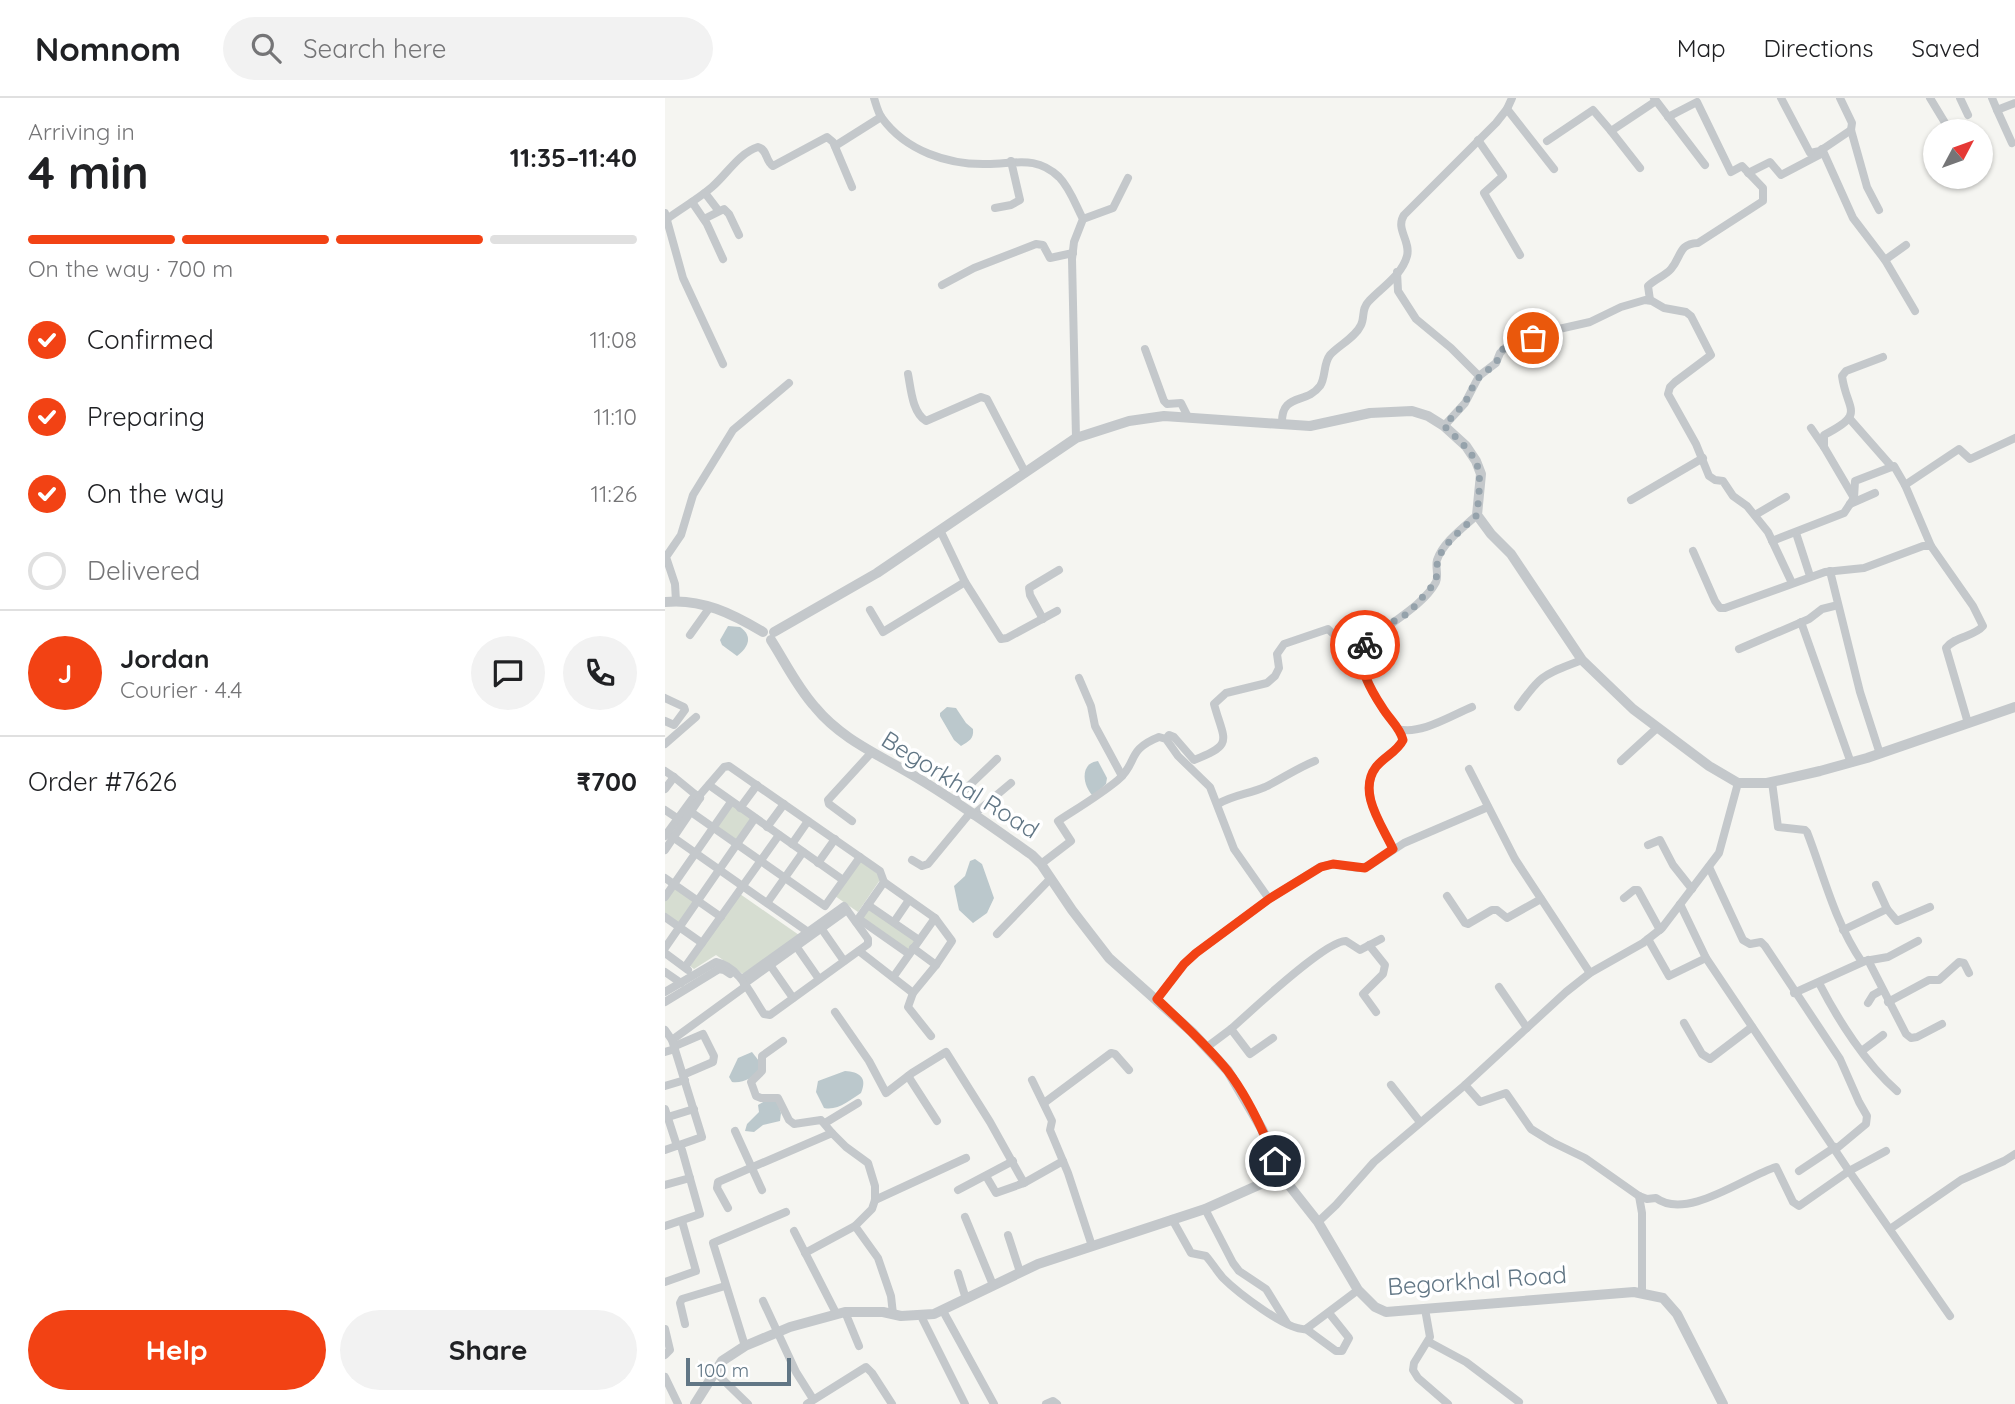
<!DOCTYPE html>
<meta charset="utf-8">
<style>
body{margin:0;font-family:Quicksand,sans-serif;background:#f2f2f2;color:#202124;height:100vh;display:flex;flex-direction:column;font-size:26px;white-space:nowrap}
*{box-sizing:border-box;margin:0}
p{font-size:23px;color:#757577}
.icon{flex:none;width:38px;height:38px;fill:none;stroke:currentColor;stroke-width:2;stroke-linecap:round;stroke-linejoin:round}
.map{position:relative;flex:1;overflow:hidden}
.details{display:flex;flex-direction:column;background:#fff;width:665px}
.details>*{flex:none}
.needle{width:46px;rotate:49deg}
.fabs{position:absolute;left:1258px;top:21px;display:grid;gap:14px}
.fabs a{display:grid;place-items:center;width:70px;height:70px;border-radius:50%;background:#fff;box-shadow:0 2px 5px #0004;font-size:35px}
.scale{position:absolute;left:21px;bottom:18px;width:105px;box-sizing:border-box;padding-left:7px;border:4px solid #617685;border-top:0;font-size:19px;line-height:24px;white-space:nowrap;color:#617685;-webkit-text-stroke:5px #fff;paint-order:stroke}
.pin{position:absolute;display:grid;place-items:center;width:60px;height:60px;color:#fff;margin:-30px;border:4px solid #fff;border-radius:50%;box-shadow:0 2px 7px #0007}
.courier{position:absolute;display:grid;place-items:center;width:70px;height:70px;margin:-35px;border:5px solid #f24214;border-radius:50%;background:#fff;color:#222;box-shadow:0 2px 9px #0007}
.summary em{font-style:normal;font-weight:700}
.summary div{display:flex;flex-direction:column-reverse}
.summary{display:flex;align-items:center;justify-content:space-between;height:119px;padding:0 28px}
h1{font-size:46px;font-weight:700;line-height:52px}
.bar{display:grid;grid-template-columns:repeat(4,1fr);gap:10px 7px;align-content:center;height:84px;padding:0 28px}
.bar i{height:9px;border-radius:5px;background:#e0e0e0}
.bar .current{background:#f24214}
.bar p{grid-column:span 4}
.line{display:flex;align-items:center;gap:18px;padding:0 28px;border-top:2px solid #e0e0e0}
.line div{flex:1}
.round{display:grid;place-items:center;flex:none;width:74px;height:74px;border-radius:37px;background:#f2f2f2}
ol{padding:0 28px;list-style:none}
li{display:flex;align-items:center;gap:21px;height:77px}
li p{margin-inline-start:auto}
li .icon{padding:7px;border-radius:50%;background:#f24214;color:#fff;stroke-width:4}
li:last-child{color:#757577}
li i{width:38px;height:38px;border:4px solid #e0e0e0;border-radius:50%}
.cta{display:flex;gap:14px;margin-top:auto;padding:14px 28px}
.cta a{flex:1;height:80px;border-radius:42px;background:#f24214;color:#fff;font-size:28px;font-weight:700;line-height:80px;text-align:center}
.cta a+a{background:#f2f2f2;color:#202124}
header{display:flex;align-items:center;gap:42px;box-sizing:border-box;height:98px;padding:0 35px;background:#fff;border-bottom:2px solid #e0e0e0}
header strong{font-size:33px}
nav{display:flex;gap:38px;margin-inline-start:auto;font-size:24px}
.search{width:490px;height:63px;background:#f2f2f2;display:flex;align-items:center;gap:18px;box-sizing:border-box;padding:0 24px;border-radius:38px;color:#757577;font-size:26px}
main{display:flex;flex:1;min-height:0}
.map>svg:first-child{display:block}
.green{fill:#d6ddd1}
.water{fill:#bbc8cc}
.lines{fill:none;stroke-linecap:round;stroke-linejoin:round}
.minor{stroke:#c4c8cb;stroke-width:8}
.tertiary{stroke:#c4c8cb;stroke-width:10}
.done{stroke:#95a2ab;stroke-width:7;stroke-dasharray:0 12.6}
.route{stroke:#f24214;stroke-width:9}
.labels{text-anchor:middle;stroke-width:7;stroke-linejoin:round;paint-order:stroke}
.street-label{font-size:24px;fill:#617685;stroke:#fff}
</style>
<header>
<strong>Nomnom</strong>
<div class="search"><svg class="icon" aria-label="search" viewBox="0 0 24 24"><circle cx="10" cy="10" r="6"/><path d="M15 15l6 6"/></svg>Search here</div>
<nav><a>Map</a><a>Directions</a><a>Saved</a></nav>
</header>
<main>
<section class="details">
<div class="summary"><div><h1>4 min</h1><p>Arriving in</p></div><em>11:35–11:40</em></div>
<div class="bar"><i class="current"></i><i class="current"></i><i class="current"></i><i></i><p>On the way · 700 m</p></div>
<ol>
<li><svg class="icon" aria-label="check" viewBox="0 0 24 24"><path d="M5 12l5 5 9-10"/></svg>Confirmed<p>11:08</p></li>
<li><svg class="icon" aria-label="check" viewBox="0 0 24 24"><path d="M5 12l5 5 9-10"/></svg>Preparing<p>11:10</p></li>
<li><svg class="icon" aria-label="check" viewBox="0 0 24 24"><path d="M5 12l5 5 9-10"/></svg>On the way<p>11:26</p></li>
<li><i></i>Delivered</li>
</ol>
<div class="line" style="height:126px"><b class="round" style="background:#f24214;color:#fff">J</b><div><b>Jordan</b><p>Courier · 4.4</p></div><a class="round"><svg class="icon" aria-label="chat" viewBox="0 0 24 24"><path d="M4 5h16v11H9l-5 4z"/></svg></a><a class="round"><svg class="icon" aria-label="phone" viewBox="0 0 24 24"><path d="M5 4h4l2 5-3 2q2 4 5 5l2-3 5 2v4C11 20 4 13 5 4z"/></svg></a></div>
<div class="line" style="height:91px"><div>Order #7626</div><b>₹700</b></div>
<div class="cta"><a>Help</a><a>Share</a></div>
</section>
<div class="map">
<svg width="1350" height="1306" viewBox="0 0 1350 1306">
<rect width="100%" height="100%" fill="#f5f5f1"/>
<g class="green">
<path d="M66,705L88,720L71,744L50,729Z"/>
<path d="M195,763L217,779L193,814L170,798Z"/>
<path d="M9,789L31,803L14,827L0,817V802Z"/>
<path d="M75,796L134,837L78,876L51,857L29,871L25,868Z"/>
<path d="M204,808L252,842L244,854L195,820Z"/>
</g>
<g class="water">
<path d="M63,528L75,529C88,538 84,549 72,558L57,547L55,542Z"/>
<path d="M282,609L291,610L301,625L308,631C309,641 304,643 296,648L289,642L275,618V615Z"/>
<path d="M433,663L442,680L441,686L428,698C417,687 415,665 433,663Z"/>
<path d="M310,761L317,766L329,800L322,815L308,825L294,812L289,788L300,778L305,763Z"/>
<path d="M87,954L94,963L96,972C89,979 77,986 67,984L64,979L73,960Z"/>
<path d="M180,973C194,974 203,979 196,995C185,1002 173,1013 159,1010L151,994L153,983Z"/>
<path d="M100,1003H112L116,1015L115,1023L98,1027L89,1034L80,1033L82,1026L94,1014L93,1007Z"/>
</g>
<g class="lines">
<g class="minor">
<path d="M209,0C211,6 213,15 217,20C241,53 283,67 322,66C350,66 371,57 394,79C405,90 411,108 418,121L409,144L407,161L411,340"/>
<path d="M989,0L1040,67"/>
<path d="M1116,0L1145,55L1155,53L1186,32"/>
<path d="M1175,0L1187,25L1186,32L1202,89L1214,112"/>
<path d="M1265,0L1285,33"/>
<path d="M1295,0L1303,17"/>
<path d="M1327,0L1332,12L1350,5"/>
<path d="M842,11L889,71"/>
<path d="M1332,12L1347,45"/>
<path d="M813,42L838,78L819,95L855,157"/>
<path d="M882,43L928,12L946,33"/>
<path d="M170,48L216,19"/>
<path d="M1157,51L1188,120L1220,162L1250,213"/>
<path d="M975,70L946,33L991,3"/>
<path d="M1083,75L1105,64L1116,77L1156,56"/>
<path d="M40,95L53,112"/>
<path d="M27,104L42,126L58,161"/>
<path d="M330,110L346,107L355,102L346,63"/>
<path d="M0,115L18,180L58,266"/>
<path d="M2,121C17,110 33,101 47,89C62,76 74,55 93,49C103,52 100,63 108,68L162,39L168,44L187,89"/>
<path d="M39,121L59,111L64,116L74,137"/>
<path d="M418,121L448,110L463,80"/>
<path d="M1220,162L1241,147"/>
<path d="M732,174L733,193L751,221L786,250L814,278"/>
<path d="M277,187L309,170L371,146L378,147L385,160L408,155"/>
<path d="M985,202L983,188C990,181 1000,178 1006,171C1017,158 1013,146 1033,145L1098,103V90L1077,68L1066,74L1032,4L1003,19"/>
<path d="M480,251L499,303L502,306L516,305L523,319"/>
<path d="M243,276C246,291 247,314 261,323L316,299L322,301L360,374"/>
<path d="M1184,320L1227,369"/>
<path d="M617,326C616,294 641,307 655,288C661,279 658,266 665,257C674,247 690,240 696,227C700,219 696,211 704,203C717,189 737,177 742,158C746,143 730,131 739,117L831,25L842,11L847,0"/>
<path d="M779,328L800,305L814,278L831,265L835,255L842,248L894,231L925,224L956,209L980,202L987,203L999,210L1021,214L1026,218L1046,257L1010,284L1005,289L1003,296L1031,346L1044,378L1050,382L1058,383L1068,398L1082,408L1103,434L1127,485"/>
<path d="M1146,330L1159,349"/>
<path d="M1240,387L1294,351L1305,361L1350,340"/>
<path d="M1189,400L1159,349V337C1202,315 1182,314 1177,278L1181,273L1218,259"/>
<path d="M966,402L1038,360"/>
<path d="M1185,406L1210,395"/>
<path d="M1090,417L1121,399"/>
<path d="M275,432L300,484L336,541L342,540L392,513"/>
<path d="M1131,435L1145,478"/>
<path d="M1107,443L1179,415L1189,400L1190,383L1229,368L1240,387L1266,448"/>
<path d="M1028,453L1050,503L1055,510H1060L1160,474L1199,470L1258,448H1266L1308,508L1318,528C1309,539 1290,538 1281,550L1303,625"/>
<path d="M1165,473L1195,594L1215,656"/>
<path d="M11,503L10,486L1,459L16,437L28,397L68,332L124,285"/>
<path d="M205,512L218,534L300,484"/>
<path d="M378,521L365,497L364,490L394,472"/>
<path d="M1136,524L1186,665"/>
<path d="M25,537L45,509"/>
<path d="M1074,551L1144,521L1157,511L1173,507"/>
<path d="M414,580L426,608L430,628L457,678"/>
<path d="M0,600L19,609L20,612L9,627L0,623"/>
<path d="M853,609C877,575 879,577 917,562"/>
<path d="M733,631C756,637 785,618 807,609"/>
<path d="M501,641L504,637L509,639L529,662C570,646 559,643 549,606L561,595L602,585L610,578L614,570L612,556L619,546L663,531C679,544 670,549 697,552"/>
<path d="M0,646L31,619"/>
<path d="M956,663L992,630"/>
<path d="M804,671L850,761L925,875"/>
<path d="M0,673L9,679"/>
<path d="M1107,684L1113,729L1140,732L1142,734C1159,778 1170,825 1197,864"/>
<path d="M44,687L178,782"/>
<path d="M0,691L9,679L31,697"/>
<path d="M34,698L59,669L64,668L215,773L219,784"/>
<path d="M288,703L332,661"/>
<path d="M553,706C568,697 584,696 600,689C617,681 632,670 650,663"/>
<path d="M75,710L92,687"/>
<path d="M0,712L15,722"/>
<path d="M26,714L160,808L195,759"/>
<path d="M308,717L346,685"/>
<path d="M187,723L164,706L163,702L206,655"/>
<path d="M102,729L119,706"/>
<path d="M2,735L146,836"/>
<path d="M0,738L27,701L31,697L35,700"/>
<path d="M127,746L143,723"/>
<path d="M983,747L995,742L1008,767L1027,791"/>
<path d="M728,751C717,727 692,694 711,669C720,657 731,655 738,642C736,632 729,626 723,618C710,600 693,572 697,549C718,528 757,510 771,484C774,478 770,469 772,462C778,444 799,429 812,417"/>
<path d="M0,752L35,700"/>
<path d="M247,762L257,768L263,766L305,715"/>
<path d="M153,765L170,741"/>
<path d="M376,766L406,743L393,723C413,710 435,697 453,682C473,665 461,652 494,639L501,641L513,658L545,689L569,751L604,801"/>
<path d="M1044,769L1078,842L1085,846L1096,844L1100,848L1175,961L1194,1004L1202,1018L1201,1026L1171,1051"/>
<path d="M0,780L56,819"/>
<path d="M1211,787L1222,811"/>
<path d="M782,798L800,825L803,826L827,812H832L842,820L876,801"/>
<path d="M0,799L66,704"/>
<path d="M959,800L969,792H973L995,832"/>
<path d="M102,805L138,754"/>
<path d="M1015,806L1041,860L1184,1073L1285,1218"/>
<path d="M203,807L254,842"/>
<path d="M0,819L37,845"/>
<path d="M194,821L244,856"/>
<path d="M191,824L219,784L270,820L287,843L271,867L248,895L194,853"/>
<path d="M229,824L244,802"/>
<path d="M156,830L179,863"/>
<path d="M1178,832L1222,811L1232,823L1265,809"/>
<path d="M332,836L385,781"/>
<path d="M983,841L1004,878L1041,860"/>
<path d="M704,847L720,867L718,876L698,896L711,914"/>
<path d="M131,848L154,881"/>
<path d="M0,850L90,720"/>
<path d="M248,850L271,867"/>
<path d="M0,855L23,872"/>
<path d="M1203,862L1241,936L1246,940L1252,939L1277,926"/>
<path d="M105,867L128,900"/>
<path d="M20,869L114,737"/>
<path d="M0,874L16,885"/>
<path d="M229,878L270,820"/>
<path d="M77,881L179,808L182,812L79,886"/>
<path d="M1154,885C1173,922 1201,966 1232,993"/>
<path d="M834,889L862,930"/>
<path d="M0,894L51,864C75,869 86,897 99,916L105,917L203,846V841L182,812"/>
<path d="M248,895L243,909L266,938"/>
<path d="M1129,895L1200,863L1223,859L1253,843"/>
<path d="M492,901L519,866L531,855L604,801L655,769L668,766L693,770L704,768L739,745L823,709"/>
<path d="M0,904L54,871L59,872L65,876"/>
<path d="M1223,904L1264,882H1274L1294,864L1299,865L1304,875"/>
<path d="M1203,905L1208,897L1217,892"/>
<path d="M170,914L204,963L221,995L247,975L281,954L325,1024L359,1085L398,1063"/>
<path d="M1019,925L1037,956L1045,961L1087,929"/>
<path d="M566,931C584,915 661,842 681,843L695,852L716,841"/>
<path d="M0,932L7,942L81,888"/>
<path d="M118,943L97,958V973L86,984L91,998L96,1000H113L124,1022L129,1026L156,1022L167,1035"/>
<path d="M10,948L38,936L49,958L48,964L20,976"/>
<path d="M542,949L566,931L585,956L608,940"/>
<path d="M1198,952L1218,937"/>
<path d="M0,954L10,951"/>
<path d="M243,978L272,1023"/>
<path d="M367,982L387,1023L385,1032L403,1075L427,1148"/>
<path d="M726,987L755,1024"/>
<path d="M800,987L815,1004L841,995L866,1031L887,1044L920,1060L974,1098L982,1101L991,1100C1022,1123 1081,1078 1111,1069L1128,1104L1134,1108L1184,1073L1221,1053"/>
<path d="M0,988L20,982"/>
<path d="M379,1005L446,955L450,956L464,972"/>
<path d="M0,1011L12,1048"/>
<path d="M0,1020L29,1011"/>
<path d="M160,1025L193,1005"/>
<path d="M70,1033L97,1092"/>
<path d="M0,1052L37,1039L7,942"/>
<path d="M1134,1073L1170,1049"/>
<path d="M321,1078L331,1095L359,1085"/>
<path d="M0,1087L25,1080"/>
<path d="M293,1092L348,1063"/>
<path d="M974,1098L977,1115V1195"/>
<path d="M210,1102L301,1060"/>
<path d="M63,1110L52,1090L53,1084L167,1035L181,1049L203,1065L210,1088V1102L207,1111L190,1128L140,1155"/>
<path d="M540,1111L568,1165L574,1173L601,1191L622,1225"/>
<path d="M300,1119L328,1187"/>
<path d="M507,1121L526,1155L541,1158C547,1165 552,1173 558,1180C571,1193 623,1234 641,1231L693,1192"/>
<path d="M653,1124L671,1107L709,1064L800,987L901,894L925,875L978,845L997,830L1054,755L1073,685"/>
<path d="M0,1128L35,1116L17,1052"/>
<path d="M190,1128L213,1160L226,1198L228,1216"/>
<path d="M1225,1131L1296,1082L1339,1063L1350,1056"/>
<path d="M129,1133L171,1215"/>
<path d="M343,1137L355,1174"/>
<path d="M293,1175L301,1201"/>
<path d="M0,1184L31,1173L17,1123"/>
<path d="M98,1203L131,1274L148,1301"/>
<path d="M760,1211L765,1239L749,1265L748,1272L753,1280L783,1306"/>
<path d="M278,1213L329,1306"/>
<path d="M180,1214L194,1248"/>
<path d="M256,1218L300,1306"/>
<path d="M20,1226L15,1205L17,1201L60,1188"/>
<path d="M0,1231L5,1252L0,1257"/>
<path d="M641,1231L671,1253H677L684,1240L664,1215"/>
<path d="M764,1244L801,1264L854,1304"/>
<path d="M80,1248L48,1145L121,1114"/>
<path d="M49,1273L83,1306"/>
<path d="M0,1279L13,1306"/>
<path d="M142,1306L201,1269L207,1275L227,1306"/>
<path d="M381,1306L388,1303L392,1306"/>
</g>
<g class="tertiary">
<path d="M0,504C36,500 68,516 98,534"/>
<path d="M109,534L212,475L411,340L464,323L499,318L645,328L705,315L747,313L763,318L779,328L801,348L811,363L816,376L812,417L826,436L846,456L917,562L968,611L1044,668L1073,685H1102L1155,673L1202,660L1350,609"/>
<path d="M106,542C120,564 132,589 150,609C177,642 215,657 251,679C290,702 329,730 367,757L376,766L407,812L444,860L527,934L563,973L597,1031L616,1077L653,1124L693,1192L710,1209L721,1214L969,1194L998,1200L1012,1216L1058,1306"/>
<path d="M30,1306L57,1263L80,1248L125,1229L180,1214H218L236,1218L269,1216L373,1166L540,1111L616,1077"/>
</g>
</g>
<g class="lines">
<path class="done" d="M700,547L734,519L743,516L769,486C774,477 770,468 774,459C781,443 800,429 812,417C817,366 818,364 779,328L800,305L811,282L831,265L838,251L868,240"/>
<path class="route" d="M610,1063C598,1032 583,999 562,972C541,946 516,924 492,901L519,866L531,855L604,801L656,769L668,766L700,770L728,751C717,727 692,694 711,669C720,658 732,654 738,642C735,629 724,621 717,609C707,594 689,563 700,547"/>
</g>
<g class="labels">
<g class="street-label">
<text transform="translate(295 687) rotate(32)" y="8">Begorkhal Road</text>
<text transform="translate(812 1183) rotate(-4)" y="8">Begorkhal Road</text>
</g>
</g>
</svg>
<div class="fabs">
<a><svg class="needle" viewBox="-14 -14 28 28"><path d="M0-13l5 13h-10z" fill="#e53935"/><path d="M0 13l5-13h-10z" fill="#757577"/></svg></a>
</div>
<div class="scale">100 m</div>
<div class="pin" style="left:868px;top:240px;background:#ea580c"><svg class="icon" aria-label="bag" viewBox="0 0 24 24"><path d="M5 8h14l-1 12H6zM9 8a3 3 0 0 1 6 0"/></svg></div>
<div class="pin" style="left:610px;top:1063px;background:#1f2937"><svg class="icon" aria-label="home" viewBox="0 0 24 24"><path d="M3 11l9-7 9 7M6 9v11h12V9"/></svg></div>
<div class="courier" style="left:700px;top:547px"><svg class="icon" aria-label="bike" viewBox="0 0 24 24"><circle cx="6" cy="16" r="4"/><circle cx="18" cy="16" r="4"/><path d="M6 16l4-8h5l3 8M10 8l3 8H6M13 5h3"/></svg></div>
</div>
</main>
